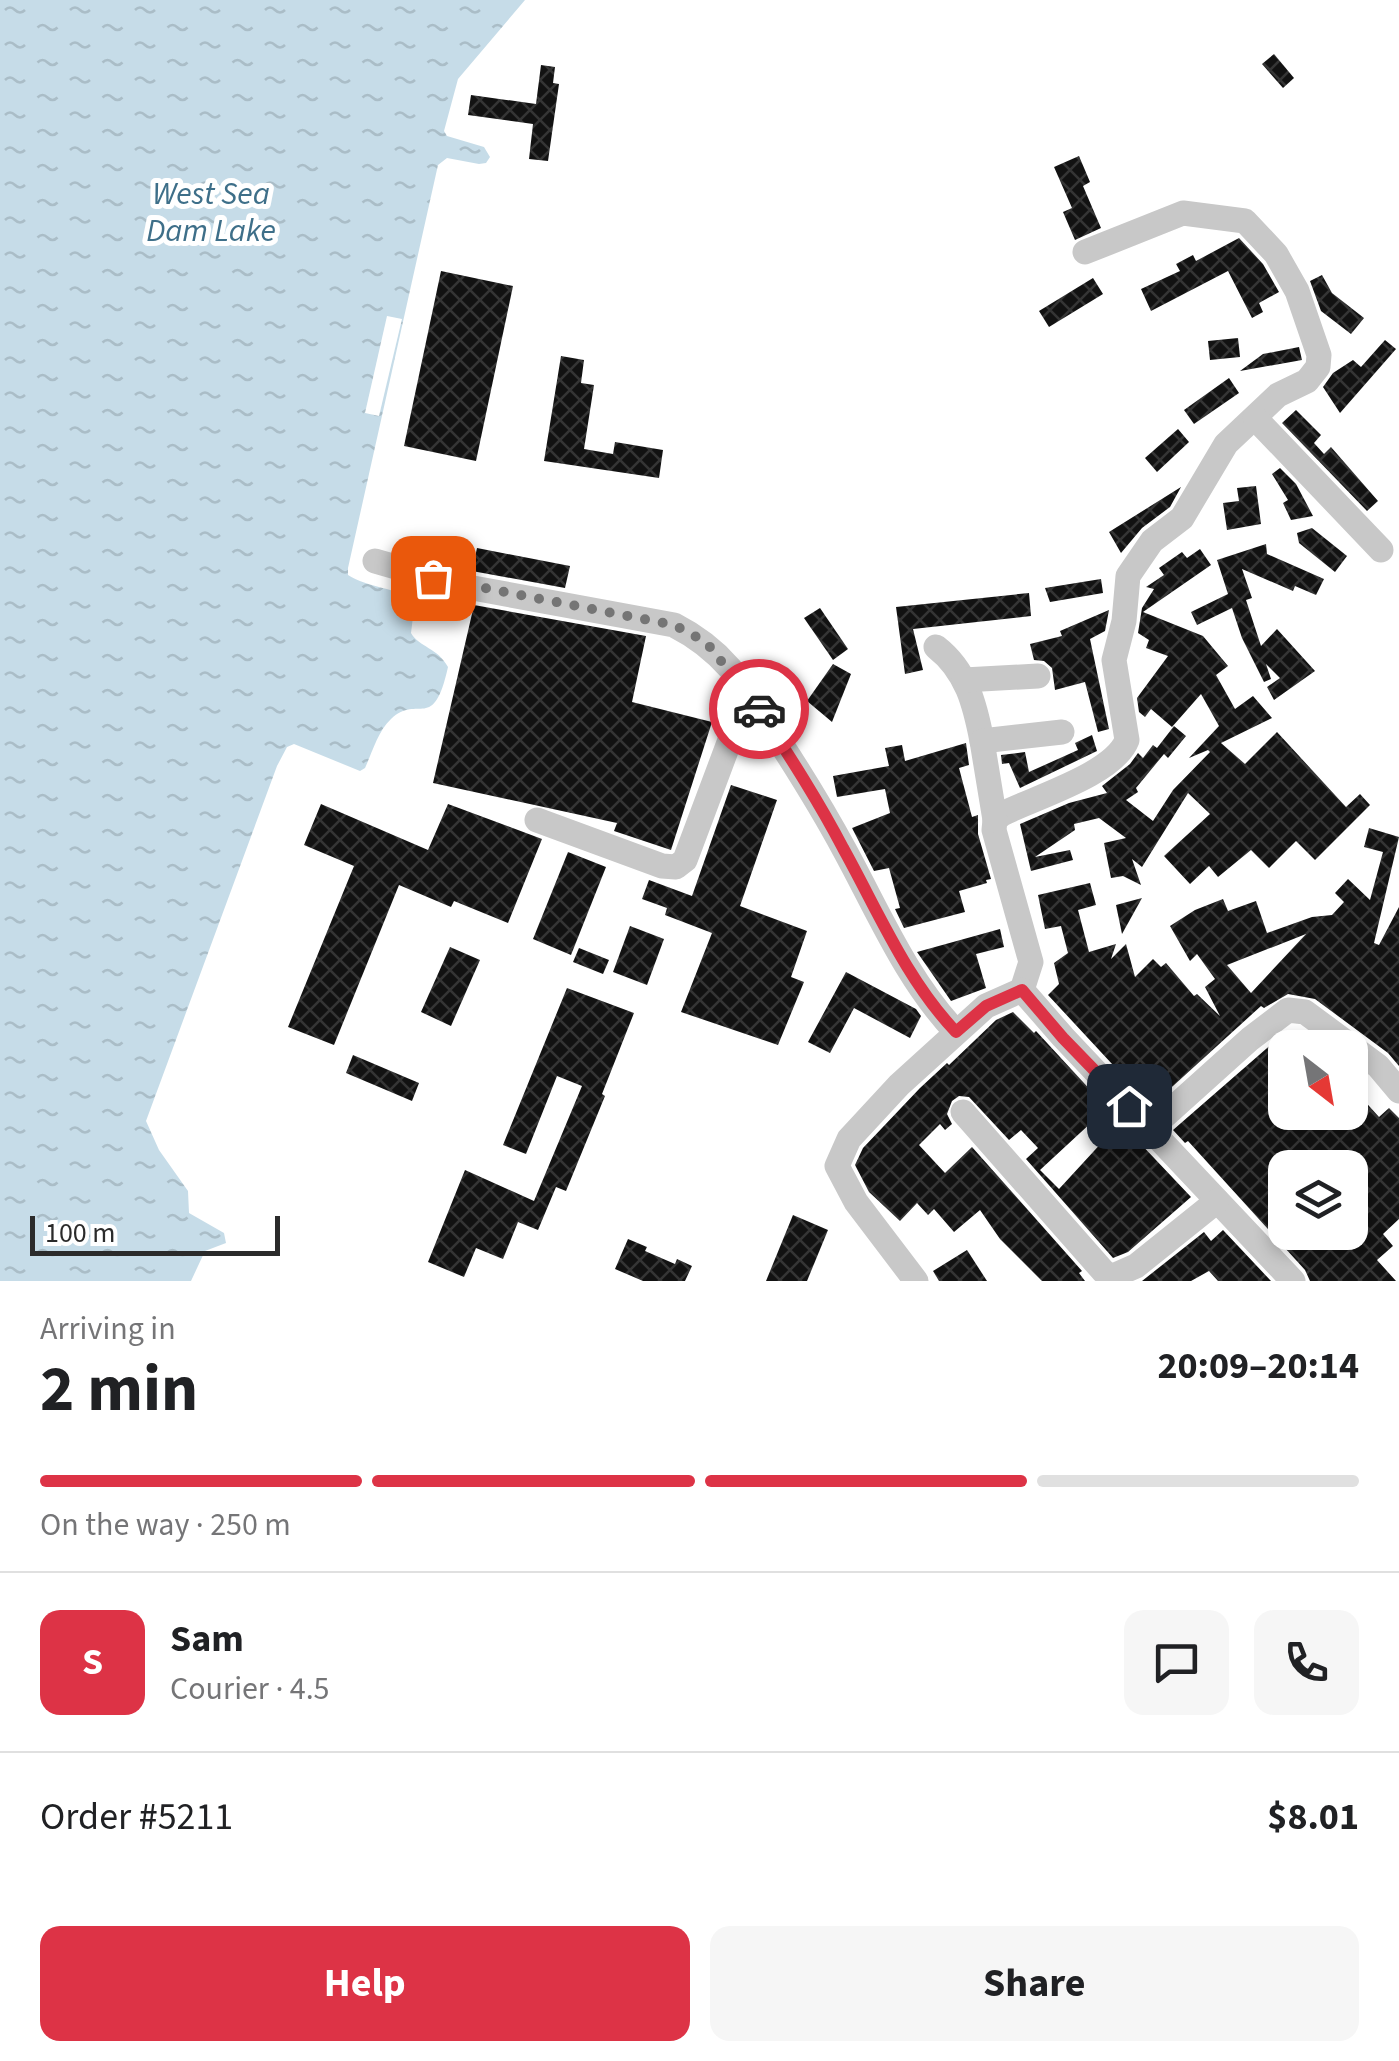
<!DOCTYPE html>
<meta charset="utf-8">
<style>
body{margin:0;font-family:"Source Sans 3",sans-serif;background:#f6f6f6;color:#202124;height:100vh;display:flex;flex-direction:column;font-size:38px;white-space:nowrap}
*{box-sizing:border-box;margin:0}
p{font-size:32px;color:#757577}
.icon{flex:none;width:55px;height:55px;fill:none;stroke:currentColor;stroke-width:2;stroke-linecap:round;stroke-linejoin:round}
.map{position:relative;height:1281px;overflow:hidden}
.details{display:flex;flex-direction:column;background:#fff;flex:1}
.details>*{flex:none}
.needle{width:65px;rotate:149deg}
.controls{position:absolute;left:1268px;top:1030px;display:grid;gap:20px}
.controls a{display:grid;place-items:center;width:100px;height:100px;border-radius:20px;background:#fff;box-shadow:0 5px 15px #0003;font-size:50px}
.scale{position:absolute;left:30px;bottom:25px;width:250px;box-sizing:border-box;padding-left:10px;border:5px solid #2b2b2b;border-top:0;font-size:28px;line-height:35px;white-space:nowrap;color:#2b2b2b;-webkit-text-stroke:8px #fff;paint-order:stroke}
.pin{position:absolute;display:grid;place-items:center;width:85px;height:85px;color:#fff;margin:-42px;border-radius:20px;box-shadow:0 5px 15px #0006}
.courier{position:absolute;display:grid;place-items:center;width:100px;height:100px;margin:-50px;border:8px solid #dd3346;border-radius:50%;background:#fff;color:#222;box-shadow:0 2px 12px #0007}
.overview em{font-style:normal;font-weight:700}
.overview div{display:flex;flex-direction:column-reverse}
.overview{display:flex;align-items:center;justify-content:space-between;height:170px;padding:0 40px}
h1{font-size:65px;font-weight:700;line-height:75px}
.bar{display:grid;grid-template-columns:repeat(4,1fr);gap:15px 10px;align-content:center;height:120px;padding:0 40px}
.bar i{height:12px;border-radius:8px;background:#e0e0e0}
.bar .active{background:#dd3346}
.bar p{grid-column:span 4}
.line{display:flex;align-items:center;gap:25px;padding:0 40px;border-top:2px solid #e0e0e0}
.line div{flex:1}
.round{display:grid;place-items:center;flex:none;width:105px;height:105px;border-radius:20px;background:#f6f6f6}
.button{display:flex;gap:20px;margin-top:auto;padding:20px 40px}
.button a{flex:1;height:115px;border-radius:20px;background:#dd3346;color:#fff;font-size:40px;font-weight:700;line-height:115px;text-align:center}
.button a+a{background:#f6f6f6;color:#202124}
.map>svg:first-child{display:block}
.water{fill:url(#water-ripples)}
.pier{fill:#fff}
.building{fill:url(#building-cross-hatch);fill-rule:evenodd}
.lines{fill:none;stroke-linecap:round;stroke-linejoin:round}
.minor{stroke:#c8c8c8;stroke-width:25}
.done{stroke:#757575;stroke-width:10;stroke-dasharray:0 18}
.route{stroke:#dd3346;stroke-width:12}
.labels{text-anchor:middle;stroke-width:10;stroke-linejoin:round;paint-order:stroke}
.water-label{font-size:32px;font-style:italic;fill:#3e6f89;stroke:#fff}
</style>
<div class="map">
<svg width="1399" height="1281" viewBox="0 0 1399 1281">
<defs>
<pattern id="water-ripples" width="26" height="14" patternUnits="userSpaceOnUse" patternTransform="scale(2.5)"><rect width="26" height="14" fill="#c6dce8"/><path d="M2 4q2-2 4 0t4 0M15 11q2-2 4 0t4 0" fill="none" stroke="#aabdc7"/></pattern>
<pattern id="building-cross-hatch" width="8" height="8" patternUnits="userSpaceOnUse" patternTransform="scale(2.5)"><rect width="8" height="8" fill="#121212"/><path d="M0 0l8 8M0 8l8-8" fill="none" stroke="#353535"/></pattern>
</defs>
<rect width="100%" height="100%" fill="#fff"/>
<path class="water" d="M0,0H525L458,79L444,131L447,136L484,147L490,157L486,163L479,164L447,158L438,165L348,568V575C368,588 395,587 415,601L411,633C420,648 437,647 448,667C433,734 419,693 391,719C378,731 372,753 365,768L360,771L294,744L287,747L277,766L146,1121L159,1150L188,1191L189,1213L224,1233L226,1243L205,1251L191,1281H0Z"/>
<path class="pier" d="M387,316L402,319L379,416L365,413Z"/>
<g class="building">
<path d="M1274,54L1294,78L1283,88L1262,64Z"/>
<path d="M541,65L555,67L553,83L559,84L548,161L529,159L533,124L468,115L471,95L536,104Z"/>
<path d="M1079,156L1090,182L1083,186L1101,228L1075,240L1063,212L1072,208L1054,167Z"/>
<path d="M1239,238L1263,264L1279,292L1259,303L1263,312L1252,318L1228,271L1151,311L1141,289L1180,271L1176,264L1193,255L1196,261Z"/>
<path d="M441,271L513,286L476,461L404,446Z"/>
<path d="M1322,275L1332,293L1364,318L1351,334L1321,311L1310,281Z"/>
<path d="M1093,278L1103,294L1049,327L1039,311Z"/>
<path d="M1238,338L1240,357L1210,360L1208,341Z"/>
<path d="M1385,340L1396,349L1340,413L1323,387L1333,373L1353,360L1361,367Z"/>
<path d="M1299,347L1302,360L1240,371L1263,354Z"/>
<path d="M561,356L584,360L581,383L594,385L584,449L613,454L615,442L663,450L659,478L544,461Z"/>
<path d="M1229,378L1239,393L1194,424L1184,410Z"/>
<path d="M1296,410L1321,435L1314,443L1324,454L1331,447L1378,501L1367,511L1282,423Z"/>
<path d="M1178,429L1189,442L1157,472L1145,458Z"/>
<path d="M1280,468L1296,484L1313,516L1291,520L1283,503L1288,500L1272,474Z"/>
<path d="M1256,486L1261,524L1227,530L1223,503L1239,501L1237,488Z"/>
<path d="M1181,487L1170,507L1142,528L1121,553L1109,532Z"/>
<path d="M1312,528L1347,556L1335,572L1299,543L1297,533Z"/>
<path d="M1266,544L1267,554L1324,579L1316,595L1295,586L1293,591L1242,569L1252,598L1246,600L1261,646L1277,629L1315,671L1274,700L1267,687L1280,678L1266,664L1271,679L1264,682L1242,638L1232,608L1197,625L1191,612L1228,594L1217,560Z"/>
<path d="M477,548L570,566L565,588L472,571Z"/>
<path d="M1200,549L1211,565L1143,612L1203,636L1228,666L1216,675L1235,709L1253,696L1272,718L1221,743L1245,764L1277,732L1346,807L1360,794L1370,805L1315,860L1296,841L1269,868L1251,850L1218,877L1209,866L1190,884L1164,856L1210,814L1188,793L1142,867L1132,859L1141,885L1123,876L1111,878L1104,843L1126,838L1099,818L1074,824L1075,830L1035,857L1070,850L1073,860L1031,871L1020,824L1069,803L1107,793L1102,786L1130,764L1138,753L1143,758L1153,745L1157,748L1174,726L1186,736L1168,758L1164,754L1136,788L1138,792L1126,800L1153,821L1173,790L1210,752L1208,750L1189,758L1219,726L1201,694L1172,727L1151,709L1145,717L1139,712L1137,698L1168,656L1146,648L1149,640L1138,633L1142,608L1154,589L1146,587L1164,575L1159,568L1182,552L1187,558Z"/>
<path d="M1101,579L1103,593L1050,602L1045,588Z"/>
<path d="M1029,593L1031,616L913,629L923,670L905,674L896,607Z"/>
<path d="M474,605L646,636L632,702L712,722L671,850L614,831L617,823L433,783Z"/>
<path d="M820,608L848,649L833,660L804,618Z"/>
<path d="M1109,610L1105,631L1090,639L1109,729L1098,732L1085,682L1055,690L1052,668L1044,661L1034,660L1030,644L1062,636L1060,631Z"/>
<path d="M833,664L851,674L832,722L807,701Z"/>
<path d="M1092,735L1097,751L1020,788L1009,763L1002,764L1001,755L1025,752L1029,772L1078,750L1075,743Z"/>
<path d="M966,743L969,765L959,768L972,817L978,815V834L991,879L986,880L987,883L959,891L965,912L904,928L895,909L900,908L889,868L874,871L852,828L890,813L885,789L837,797L833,776L889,766L885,748L902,745L905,761Z"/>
<path d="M731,785L777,800L740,906L807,931L791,977L804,982L778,1045L681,1012L712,933L665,915L667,908L642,899L649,880L692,896Z"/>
<path d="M321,804L428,850L448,804L542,839L508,923L454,901L451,907L399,885L334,1045L288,1027L354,866L304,845Z"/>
<path d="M1369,828L1399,837L1374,943L1379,945L1399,907V1066L1388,1053L1315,999L1288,994L1264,1008L1261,1006L1151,1106L1048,995L1059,984L1054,963L1068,953L1061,926L1045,929L1038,895L1090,883L1096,905L1078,910L1089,952L1116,944L1111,959L1126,944L1135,977L1153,959L1161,967L1166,963L1194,996L1197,994L1220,1016L1205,987L1215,979L1197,954L1190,961L1170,926L1195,910L1223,899L1228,911L1256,901L1267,933L1312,917L1332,915L1344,902L1335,893L1348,879L1370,900L1383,852L1364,847ZM1306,934L1251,993L1227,965Z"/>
<path d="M568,852L606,867L571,955L533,939Z"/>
<path d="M1142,898L1122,934L1116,905Z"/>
<path d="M630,926L664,939L647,985L613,972Z"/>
<path d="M1000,929L1004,947L976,954L986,988L951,1001L917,952Z"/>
<path d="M450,947L480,960L451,1026L421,1012Z"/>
<path d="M579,948L609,960L603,974L573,962Z"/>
<path d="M846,972L916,1009L921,1016L910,1038L854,1008L830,1053L808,1042Z"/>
<path d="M567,988L634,1013L602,1094L605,1096L566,1191L556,1187L538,1230L518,1222L503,1259L476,1248L464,1277L428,1262L465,1170L534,1201L582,1086L557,1076L526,1154L503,1145Z"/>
<path d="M1013,1012L1034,1033L1036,1031L1107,1108L1040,1170L1059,1189L1117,1126L1133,1143L1137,1140L1191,1197L1128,1252L1113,1258L1026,1159L1038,1148L1021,1130L1009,1140L969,1097L959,1096L952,1101L947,1114L952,1124L945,1130L940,1124L919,1145L945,1173L972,1147L1082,1271L1079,1273L1085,1281H1042L1000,1239L980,1210L954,1232L934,1209L928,1215L917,1203L900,1221L869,1192L855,1165L863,1148L920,1088L947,1063L949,1065L996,1020Z"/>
<path d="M1274,1042L1285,1055V1112H1350V1104L1360,1096L1379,1117L1389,1108L1399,1118V1219L1383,1234L1393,1246L1377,1260L1396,1281H1310L1305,1270L1188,1141L1185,1143L1173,1130ZM1285,1168H1350V1232H1285Z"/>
<path d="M353,1055L419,1083L412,1101L346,1073Z"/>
<path d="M793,1215L828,1230L807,1281H766Z"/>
<path d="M1223,1230L1271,1281H1218L1209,1271L1191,1281H1142L1204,1232L1211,1241Z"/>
<path d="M628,1239L647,1247L645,1251L675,1264L677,1259L692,1266L685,1281H643L615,1269Z"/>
<path d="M967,1250L987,1281H939L933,1271Z"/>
</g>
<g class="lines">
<g class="minor">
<path d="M1085,252L1183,213L1245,221L1276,254L1297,291L1319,355L1318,367L1307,381L1278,395L1226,444L1182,518L1152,541L1128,576L1124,621L1114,660L1127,740C1114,774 1036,797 1002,814L995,820L994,830L1031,962L1022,990L1063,1037L1293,1281"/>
<path d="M1255,418L1381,550"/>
<path d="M375,561L462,586L674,625C727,652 746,688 776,736C800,773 823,810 844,849C878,911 906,979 956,1032"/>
<path d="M936,647C967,671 975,705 982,741"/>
<path d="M964,680L1038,676"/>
<path d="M537,820L662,866L676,867L685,860L748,692"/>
<path d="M995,820L982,741L1062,732"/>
<path d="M963,1112L1103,1271L1111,1277L1136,1266L1217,1201"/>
<path d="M1151,1128L1250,1039L1288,1010L1305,1012L1378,1066L1399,1091"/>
<path d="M916,1281L856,1202L837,1166L849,1139L899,1085L986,1006L1022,990"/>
</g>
</g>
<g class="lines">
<path class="done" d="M433,578L674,625L706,642L759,709"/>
<path class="route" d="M759,709C788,754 818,800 843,848C878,911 906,979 956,1032L986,1006L1022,990L1063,1038L1129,1106"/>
</g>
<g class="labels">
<g class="water-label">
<text x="211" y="204">West Sea<tspan x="211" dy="37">Dam Lake</tspan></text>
</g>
</g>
</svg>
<div class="controls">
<a><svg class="needle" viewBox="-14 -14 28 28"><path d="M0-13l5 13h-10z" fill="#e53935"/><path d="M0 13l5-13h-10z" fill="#757577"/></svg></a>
<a><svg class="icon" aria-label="layers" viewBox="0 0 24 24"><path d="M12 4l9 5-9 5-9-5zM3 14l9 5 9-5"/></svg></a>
</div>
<div class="scale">100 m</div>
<div class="pin" style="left:433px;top:578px;background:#ea580c"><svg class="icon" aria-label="bag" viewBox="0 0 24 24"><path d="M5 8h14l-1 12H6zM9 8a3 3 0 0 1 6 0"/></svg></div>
<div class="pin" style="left:1129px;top:1106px;background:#1f2937"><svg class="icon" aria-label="home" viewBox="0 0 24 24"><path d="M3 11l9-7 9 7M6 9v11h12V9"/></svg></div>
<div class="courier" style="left:759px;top:709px"><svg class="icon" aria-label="car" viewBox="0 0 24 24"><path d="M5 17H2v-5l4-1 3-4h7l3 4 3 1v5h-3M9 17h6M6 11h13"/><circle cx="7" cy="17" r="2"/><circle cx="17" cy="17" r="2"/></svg></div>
</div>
<section class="details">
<div class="overview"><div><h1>2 min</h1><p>Arriving in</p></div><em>20:09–20:14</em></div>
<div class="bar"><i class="active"></i><i class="active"></i><i class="active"></i><i></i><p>On the way · 250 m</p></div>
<div class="line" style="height:180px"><b class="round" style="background:#dd3346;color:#fff">S</b><div><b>Sam</b><p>Courier · 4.5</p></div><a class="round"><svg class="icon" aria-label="chat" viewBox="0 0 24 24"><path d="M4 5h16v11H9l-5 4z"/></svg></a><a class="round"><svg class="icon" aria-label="phone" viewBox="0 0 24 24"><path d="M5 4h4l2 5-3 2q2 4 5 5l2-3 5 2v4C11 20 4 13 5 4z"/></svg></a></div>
<div class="line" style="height:130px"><div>Order #5211</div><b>$8.01</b></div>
<div class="button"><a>Help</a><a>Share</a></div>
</section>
